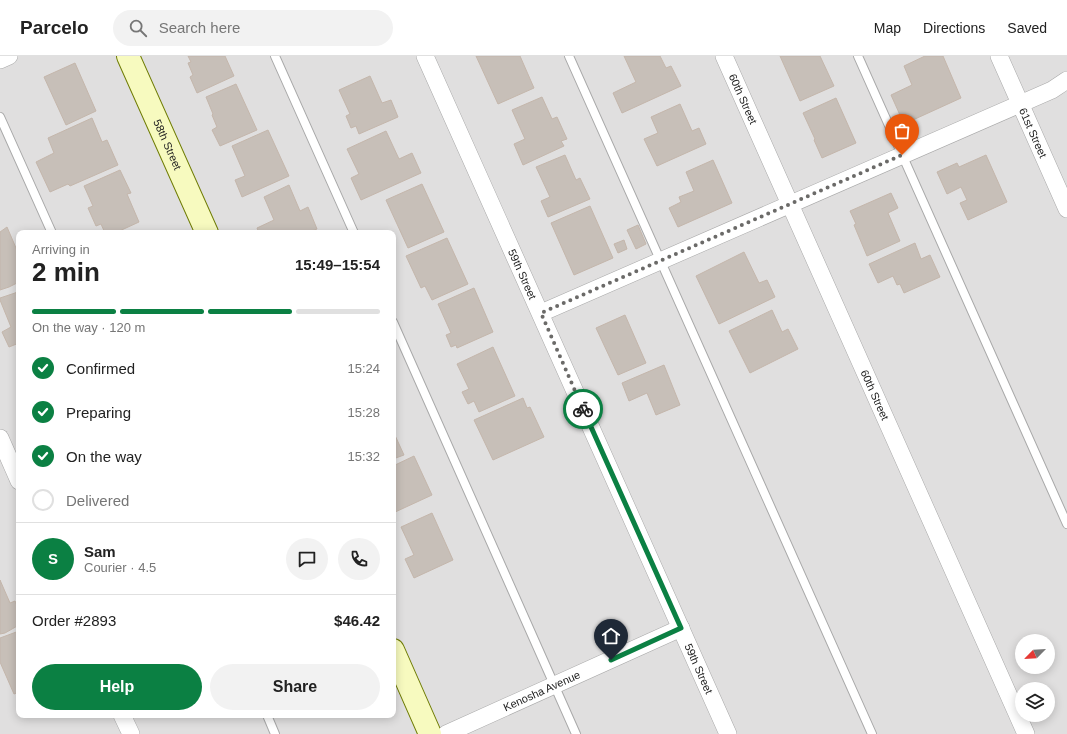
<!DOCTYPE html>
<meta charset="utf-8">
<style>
body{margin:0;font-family:Arial,sans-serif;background:#f2f2f2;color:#222;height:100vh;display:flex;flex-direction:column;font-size:15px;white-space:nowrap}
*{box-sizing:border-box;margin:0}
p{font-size:13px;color:#767676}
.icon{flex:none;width:22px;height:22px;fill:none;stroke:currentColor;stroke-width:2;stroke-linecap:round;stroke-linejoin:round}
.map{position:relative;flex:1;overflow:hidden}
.details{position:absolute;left:16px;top:174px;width:380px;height:488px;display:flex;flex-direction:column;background:#fff;border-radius:8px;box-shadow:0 2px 10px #0003}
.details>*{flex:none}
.needle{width:26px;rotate:246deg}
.fabs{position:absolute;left:1015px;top:578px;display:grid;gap:8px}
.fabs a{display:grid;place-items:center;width:40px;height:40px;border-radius:50%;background:#fff;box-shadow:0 2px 10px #0003;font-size:20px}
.pin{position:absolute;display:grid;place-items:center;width:34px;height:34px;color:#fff;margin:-41px -17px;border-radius:50% 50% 50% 0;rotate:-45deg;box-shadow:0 0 4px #0007}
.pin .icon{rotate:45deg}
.courier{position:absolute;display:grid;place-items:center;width:40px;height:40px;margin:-20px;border:3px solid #0b8043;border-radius:50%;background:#fff;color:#222;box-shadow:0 1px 5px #0007}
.head em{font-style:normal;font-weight:600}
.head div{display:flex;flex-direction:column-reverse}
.head{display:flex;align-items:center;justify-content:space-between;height:68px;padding:0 16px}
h1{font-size:26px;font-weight:600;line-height:30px}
.bar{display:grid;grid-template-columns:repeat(4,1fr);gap:6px 4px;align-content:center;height:48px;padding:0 16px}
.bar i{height:5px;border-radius:3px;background:#e0e0e0}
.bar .selected{background:#0b8043}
.bar p{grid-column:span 4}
.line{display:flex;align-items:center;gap:10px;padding:0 16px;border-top:1px solid #e0e0e0}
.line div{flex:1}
.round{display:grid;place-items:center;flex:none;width:42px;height:42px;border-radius:21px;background:#f2f2f2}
ol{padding:0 16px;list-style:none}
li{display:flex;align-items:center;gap:12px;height:44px}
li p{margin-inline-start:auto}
li .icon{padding:4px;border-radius:50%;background:#0b8043;color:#fff;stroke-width:4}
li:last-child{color:#767676}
li i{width:22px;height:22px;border:2px solid #e0e0e0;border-radius:50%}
.primary-button{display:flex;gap:8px;margin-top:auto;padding:8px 16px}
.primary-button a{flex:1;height:46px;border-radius:24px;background:#0b8043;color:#fff;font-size:16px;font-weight:600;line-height:46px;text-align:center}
.primary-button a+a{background:#f2f2f2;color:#222}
header{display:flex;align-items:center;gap:24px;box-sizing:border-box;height:56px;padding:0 20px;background:#fff;border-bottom:1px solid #e0e0e0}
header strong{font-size:19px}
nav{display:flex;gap:22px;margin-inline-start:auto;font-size:14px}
.search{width:280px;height:36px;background:#f2f2f2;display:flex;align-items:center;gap:10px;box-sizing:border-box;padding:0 14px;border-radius:22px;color:#767676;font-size:15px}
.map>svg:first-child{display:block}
.residential{fill:#e0dfdf;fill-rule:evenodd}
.building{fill:#c7bfb8;stroke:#c4b6ab}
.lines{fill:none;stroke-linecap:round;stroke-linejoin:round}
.lane-casing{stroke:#a9a9a9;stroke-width:10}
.street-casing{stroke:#a9a9a9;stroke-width:18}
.secondary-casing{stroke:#707d05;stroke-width:24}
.lane{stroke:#fff;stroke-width:8}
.street{stroke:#fff;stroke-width:17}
.secondary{stroke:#f7fabf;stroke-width:22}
.done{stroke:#6b6a68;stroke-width:4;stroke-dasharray:0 7.2}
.route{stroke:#0b8043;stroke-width:5}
.labels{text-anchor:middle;stroke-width:3;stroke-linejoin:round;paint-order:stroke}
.street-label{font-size:11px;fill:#222;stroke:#fff}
</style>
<header>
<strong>Parcelo</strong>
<div class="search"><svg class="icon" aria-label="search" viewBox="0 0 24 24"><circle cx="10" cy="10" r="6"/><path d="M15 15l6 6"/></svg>Search here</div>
<nav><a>Map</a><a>Directions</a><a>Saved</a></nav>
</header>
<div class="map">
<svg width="1067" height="678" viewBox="0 0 1067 678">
<rect width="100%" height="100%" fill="#f2efe9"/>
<path class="residential" d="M0,0H1067V678H0ZM19,177H393V659H19ZM1022,585H1048V611H1022ZM1022,633H1048V659H1022Z"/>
<g class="building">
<path d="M188,0H225L234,20L197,37L190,21L193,19L188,7L191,6Z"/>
<path d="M476,0H520L534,32L498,48Z"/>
<path d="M624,0H660L666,12L671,10L681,30L622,57L613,37L636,26Z"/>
<path d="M780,0H820L834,30L800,45Z"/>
<path d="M925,0H943L961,42L904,68L891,39L912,29L904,10Z"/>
<path d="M75,7L96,55L66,69L44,21Z"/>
<path d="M370,20L382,47L391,44L398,61L359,78L356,70L351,72L346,60L350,58L339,34Z"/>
<path d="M236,28L257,74L220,90L212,74L217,71L212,59L213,58L206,41Z"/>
<path d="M542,41L552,63L557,61L567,83L561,85L564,90L523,109L514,88L525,83L512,54Z"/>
<path d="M836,42L856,87L822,102L814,84L815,83L803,57Z"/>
<path d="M680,48L692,75L699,72L706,88L657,110L644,83L658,77L651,61Z"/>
<path d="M92,62L102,86L107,84L118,109L70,130L68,128L50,136L36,106L54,97L48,82Z"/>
<path d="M268,74L289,120L242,141L235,124L245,120L232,90Z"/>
<path d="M386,75L399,103L412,97L421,117L361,144L351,122L359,118L347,93Z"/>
<path d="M565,99L576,124L580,122L590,143L548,161L541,145L550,141L536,111Z"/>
<path d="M986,99L1007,146L968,164L960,147L967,144L961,131L947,138L937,116L957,107L959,111Z"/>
<path d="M713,104L732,147L678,171L669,152L681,146L679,141L694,135L686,116Z"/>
<path d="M120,114L131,137L127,138L139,166L115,177H105L101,168L96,170L88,152L93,150L84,130Z"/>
<path d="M422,128L444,176L408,192L386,144Z"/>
<path d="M289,129L300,155L308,151L317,173L307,177H259L257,172L274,164L264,141Z"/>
<path d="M891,137L898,152L888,157L900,185L867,200L854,169L856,168L850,155Z"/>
<path d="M590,150L613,202L574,219L551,167Z"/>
<path d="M638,169L646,188L636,193L627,174Z"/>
<path d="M7,171L19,199V226L9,231L0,234V176Z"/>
<path d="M447,182L468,228L432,244L425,230L421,232L406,200Z"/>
<path d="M624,184L627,193L618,197L614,188Z"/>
<path d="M915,187L921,203L930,199L940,221L904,237L900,228L897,229L893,220L878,227L869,208Z"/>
<path d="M744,196L759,227L767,224L775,241L719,268L696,220Z"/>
<path d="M474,232L493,276L457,292L456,289L451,291L446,279L451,277L438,248Z"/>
<path d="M19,235V287L9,291L2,276L11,271L0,244V242L15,237Z"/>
<path d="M772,254L782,276L788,273L798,293L750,317L729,275Z"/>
<path d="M625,259L646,307L618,319L596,272Z"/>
<path d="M493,291L515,340L479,356L474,345L468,348L462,336L469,333L457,308Z"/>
<path d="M664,309L680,349L656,359L647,337L629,345L622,327Z"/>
<path d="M523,342L527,352L530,351L544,381L493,404L474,364Z"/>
<path d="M393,375L404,399L393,403Z"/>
<path d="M414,400L432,439L393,457V410Z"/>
<path d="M432,457L453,504L414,522L405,503L414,499L401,471Z"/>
<path d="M0,524L10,547L15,545L19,554V569L5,577L0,578Z"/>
<path d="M19,575V636L14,638L0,606V582Z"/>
</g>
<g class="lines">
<g class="lane-casing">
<g id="lane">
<path d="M275,0L354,177"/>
<path d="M569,0L872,678"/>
<path d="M858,0L1067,468"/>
<path d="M0,61L52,177"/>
<path d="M393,266L576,678"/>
<path d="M267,659L275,678"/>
</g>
</g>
<g class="street-casing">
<g id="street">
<path id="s1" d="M425,0L728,678"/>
<path id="s2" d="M724,0L1026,678"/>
<path id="s3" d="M999,0L1067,153"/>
<path d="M0,4L9,0"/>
<path d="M541,257L1052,34L1067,24"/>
<path d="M0,382L19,425"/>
<path d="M122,659L131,678"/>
<path id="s4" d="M446,678L681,572"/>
</g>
</g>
<g class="secondary-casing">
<g id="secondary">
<path id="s5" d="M128,0L207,177"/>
<path d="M393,594L430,678"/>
</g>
</g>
<use href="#lane" class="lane"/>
<use href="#street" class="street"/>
<use href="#secondary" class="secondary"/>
</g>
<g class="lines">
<path class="done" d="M583,353L541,257L902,99"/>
<path class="route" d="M583,353L681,572L611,604"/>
</g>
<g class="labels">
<g class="street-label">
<text dy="4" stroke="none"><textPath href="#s2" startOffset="47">60th Street</textPath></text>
<text dy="4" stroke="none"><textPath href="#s3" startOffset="84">61st Street</textPath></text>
<text dy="4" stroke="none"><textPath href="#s5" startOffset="97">58th Street</textPath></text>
<text dy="4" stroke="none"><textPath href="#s1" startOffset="239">59th Street</textPath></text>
<text dy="4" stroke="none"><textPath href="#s2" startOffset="371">60th Street</textPath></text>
<text dy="4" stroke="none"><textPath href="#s1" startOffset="671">59th Street</textPath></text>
<text dy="4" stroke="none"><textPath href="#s4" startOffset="105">Kenosha Avenue</textPath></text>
</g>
</g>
</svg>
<div class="fabs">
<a><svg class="needle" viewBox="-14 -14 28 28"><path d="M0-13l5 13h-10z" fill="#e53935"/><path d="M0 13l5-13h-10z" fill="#767676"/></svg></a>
<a><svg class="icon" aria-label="layers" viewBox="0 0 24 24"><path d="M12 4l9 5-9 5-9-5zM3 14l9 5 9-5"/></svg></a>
</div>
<div class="pin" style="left:902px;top:99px;background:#ea580c"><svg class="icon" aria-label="bag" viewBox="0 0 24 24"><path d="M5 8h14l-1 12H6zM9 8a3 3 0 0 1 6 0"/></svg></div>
<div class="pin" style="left:611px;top:604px;background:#1f2937"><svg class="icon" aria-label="home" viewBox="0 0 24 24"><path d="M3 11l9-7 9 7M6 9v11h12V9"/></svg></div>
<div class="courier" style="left:583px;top:353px"><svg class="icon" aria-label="bike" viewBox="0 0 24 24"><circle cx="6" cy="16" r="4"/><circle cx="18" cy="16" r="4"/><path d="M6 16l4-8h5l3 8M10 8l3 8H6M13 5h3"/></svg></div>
<section class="details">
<div class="head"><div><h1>2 min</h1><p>Arriving in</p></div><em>15:49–15:54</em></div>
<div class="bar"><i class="selected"></i><i class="selected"></i><i class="selected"></i><i></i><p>On the way · 120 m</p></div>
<ol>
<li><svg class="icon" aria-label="check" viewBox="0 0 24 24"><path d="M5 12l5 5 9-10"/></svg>Confirmed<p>15:24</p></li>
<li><svg class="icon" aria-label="check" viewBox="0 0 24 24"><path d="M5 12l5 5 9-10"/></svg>Preparing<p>15:28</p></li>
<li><svg class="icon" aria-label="check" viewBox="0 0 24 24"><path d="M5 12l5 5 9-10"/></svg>On the way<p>15:32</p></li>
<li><i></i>Delivered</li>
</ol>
<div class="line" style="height:72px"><b class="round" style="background:#0b8043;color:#fff">S</b><div><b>Sam</b><p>Courier · 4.5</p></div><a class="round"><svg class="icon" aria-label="chat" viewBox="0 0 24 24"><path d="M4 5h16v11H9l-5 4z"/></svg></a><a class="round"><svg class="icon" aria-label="phone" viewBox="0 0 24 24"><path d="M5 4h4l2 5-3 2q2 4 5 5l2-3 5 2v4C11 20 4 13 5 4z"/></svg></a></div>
<div class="line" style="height:52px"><div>Order #2893</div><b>$46.42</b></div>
<div class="primary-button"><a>Help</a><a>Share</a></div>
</section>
</div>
